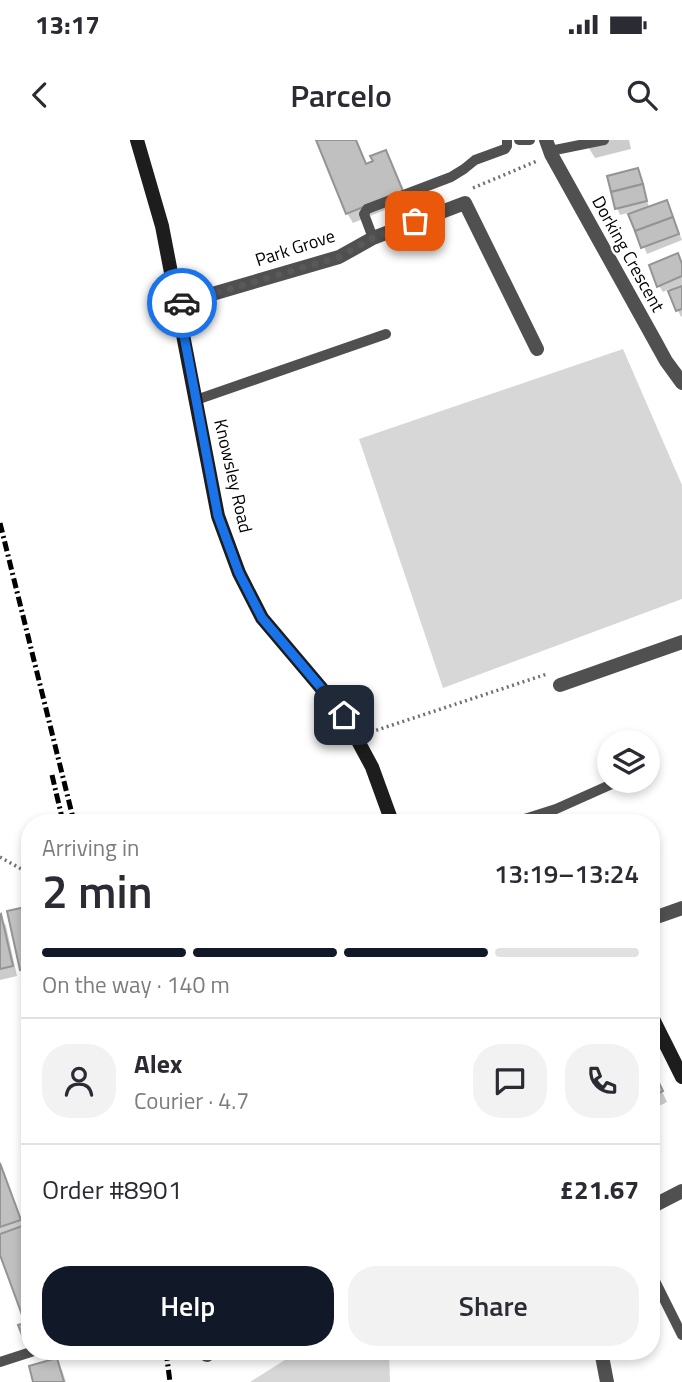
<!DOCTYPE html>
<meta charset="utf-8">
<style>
body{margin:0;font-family:"Titillium Web",sans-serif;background:#f2f2f3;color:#2b2b33;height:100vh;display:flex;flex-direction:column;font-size:26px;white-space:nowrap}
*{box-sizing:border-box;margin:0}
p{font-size:23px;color:#7c7c81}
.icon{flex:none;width:38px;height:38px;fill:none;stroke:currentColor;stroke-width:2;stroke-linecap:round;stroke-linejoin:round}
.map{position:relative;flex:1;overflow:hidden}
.drawer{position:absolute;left:21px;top:674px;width:639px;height:546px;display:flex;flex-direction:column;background:#fff;border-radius:28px;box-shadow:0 4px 10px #0003}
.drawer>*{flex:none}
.tools{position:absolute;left:597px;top:590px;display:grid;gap:14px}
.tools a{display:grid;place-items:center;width:63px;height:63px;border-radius:50%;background:#fff;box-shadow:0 4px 10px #0003;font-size:35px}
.pin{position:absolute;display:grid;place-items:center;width:60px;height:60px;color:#fff;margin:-30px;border-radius:14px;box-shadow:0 4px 10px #0006}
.courier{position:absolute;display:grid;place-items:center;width:70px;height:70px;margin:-35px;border:5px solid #1a73e8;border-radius:50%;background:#fff;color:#222;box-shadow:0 2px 9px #0007}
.headline em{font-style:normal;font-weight:600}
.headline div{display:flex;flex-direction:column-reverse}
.headline{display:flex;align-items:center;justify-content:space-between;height:119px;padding:0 21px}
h1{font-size:46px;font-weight:600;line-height:52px}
.bar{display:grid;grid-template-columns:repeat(4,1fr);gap:10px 7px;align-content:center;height:84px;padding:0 21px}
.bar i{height:9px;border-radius:5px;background:#e1e1e2}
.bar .active{background:#111827}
.bar p{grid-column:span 4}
.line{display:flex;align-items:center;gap:18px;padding:0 21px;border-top:2px solid #e1e1e2}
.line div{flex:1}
.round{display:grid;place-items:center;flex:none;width:74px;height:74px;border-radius:28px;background:#f2f2f3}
.action{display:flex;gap:14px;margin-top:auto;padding:14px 21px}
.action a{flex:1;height:80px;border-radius:28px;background:#111827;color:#fff;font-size:28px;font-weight:600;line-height:80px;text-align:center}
.action a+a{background:#f2f2f3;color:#2b2b33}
.status{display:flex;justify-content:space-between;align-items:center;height:49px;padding:0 35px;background:#fff;direction:ltr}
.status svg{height:19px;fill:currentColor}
header{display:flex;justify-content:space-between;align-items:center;height:91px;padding:0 21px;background:#fff;font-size:32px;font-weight:600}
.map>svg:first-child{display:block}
.green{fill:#d7d7d7}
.shadow{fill:#0003}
.building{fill:#c0c0c0;stroke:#949494;stroke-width:2}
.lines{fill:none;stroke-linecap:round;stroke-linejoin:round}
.path{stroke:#727272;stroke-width:3.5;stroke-dasharray:2 3.5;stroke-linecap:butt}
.lane{stroke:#505050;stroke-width:10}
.street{stroke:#505050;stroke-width:14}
.secondary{stroke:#1d1d1d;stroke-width:14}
.rail{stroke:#000;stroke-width:5;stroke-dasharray:10 3.5 2 3.5;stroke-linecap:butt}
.done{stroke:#595959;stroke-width:7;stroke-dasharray:0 12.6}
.route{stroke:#1a73e8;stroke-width:9}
.labels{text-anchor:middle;stroke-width:5;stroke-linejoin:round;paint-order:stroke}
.street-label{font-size:18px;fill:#000;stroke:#fff}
</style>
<div class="status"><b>13:17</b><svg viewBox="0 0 49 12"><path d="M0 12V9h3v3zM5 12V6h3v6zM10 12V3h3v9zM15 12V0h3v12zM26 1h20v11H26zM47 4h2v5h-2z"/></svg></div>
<header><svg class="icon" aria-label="back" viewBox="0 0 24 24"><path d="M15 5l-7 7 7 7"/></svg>Parcelo<svg class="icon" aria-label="search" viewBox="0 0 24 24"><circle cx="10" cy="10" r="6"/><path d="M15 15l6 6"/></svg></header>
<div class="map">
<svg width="682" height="1242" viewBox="0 0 682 1242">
<rect width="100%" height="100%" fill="#fff"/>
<g class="green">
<path d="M623,209L682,345V459L443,548L359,299Z"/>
<path d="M299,1211H389L390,1242H250Z"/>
</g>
<g class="shadow">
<path d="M318,0H356L367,26L391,22L407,61L353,83L347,73Z"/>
<path d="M584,0H629L631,9L595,18Z"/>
<path d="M638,30L641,36L649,68H669L682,100L647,114L631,75L638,72V70L620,75L617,68Z"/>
<path d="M682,126V176L681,177L669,149L663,152L659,146Z"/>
<path d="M30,768V839H27L22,830Z"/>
<path d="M0,776L6,786L17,836L0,840Z"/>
<path d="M651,928L667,962L651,970Z"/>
<path d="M0,1022L25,1090L23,1091L30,1105V1208L28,1205L27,1184L0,1110Z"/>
<path d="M56,1220L62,1230L66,1242H35Z"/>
</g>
<g class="building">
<path d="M316,0H356L366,24L373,21L370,16L386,10L403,51L346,74Z"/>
<path d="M638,28L643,44L611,52L607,36Z"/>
<path d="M643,44L647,61L615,69L611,52Z"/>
<path d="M667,60L673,77L635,91L628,74Z"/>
<path d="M673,77L679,94L641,108L635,91Z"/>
<path d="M678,113L682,124V136L657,147L649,125Z"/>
<path d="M682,146V169L676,171L668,151Z"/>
<path d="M30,766V828L20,830L7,771Z"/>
<path d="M1,774L13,826L0,829V775Z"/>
<path d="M651,926L663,951L651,957Z"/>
<path d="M0,1023L21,1080L0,1087Z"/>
<path d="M22,1086L30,1107V1204L26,1205L18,1185L25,1183L0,1115V1094Z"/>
<path d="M57,1218L64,1242H33L29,1226Z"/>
</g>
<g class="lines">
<g class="path">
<path d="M473,48L537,21"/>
<path d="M371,592L547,534"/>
<path d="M0,717L30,734"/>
</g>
<g class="lane">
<path d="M519,0H530"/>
<path d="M550,11L604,0"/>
<path d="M373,98L364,74L367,69L451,37L464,29L475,20L505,9L507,6V0"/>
<path d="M196,260L386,194"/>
<path d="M515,682L556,669L621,640"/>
<path d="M651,1133L682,1195"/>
<path d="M0,1222L34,1211"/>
</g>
<g class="street">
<path d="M546,0L551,14L655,201L666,221L682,243"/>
<path d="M178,164L339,117L373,98L465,63L537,209"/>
<path d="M560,545L682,502"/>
<path d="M651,779L682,768"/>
<path d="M651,1067L682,1051"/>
<path d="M601,1211L607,1242"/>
<path d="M207,1215L213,1211"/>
</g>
<g class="secondary">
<path d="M137,0L162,86L218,376L239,433L262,478L344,575L372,627L392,682"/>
<path d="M651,875L682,937"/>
</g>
<g class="rail">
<path d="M0,383L74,682"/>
<path d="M52,635L63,682"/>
<path d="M166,1211L170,1242"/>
</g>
</g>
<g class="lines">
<path class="done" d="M182,163L339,117L373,98L415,81"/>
<path class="route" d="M182,163L178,164L218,376L239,433L262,478L344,575"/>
</g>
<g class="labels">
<g class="street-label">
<text transform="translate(295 108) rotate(-18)" y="6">Park Grove</text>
<text transform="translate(628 114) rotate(61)" y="6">Dorking Crescent</text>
<text transform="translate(233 336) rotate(77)" y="6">Knowsley Road</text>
</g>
</g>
</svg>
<div class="tools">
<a><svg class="icon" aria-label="layers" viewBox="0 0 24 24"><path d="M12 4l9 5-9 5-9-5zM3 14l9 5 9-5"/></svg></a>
</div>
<div class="pin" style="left:415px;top:81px;background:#ea580c"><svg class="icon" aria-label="bag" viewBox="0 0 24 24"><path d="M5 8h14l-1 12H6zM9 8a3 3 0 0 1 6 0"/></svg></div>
<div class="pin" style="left:344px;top:575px;background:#1f2937"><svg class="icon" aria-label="home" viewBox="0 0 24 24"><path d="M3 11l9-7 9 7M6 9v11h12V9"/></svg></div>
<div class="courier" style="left:182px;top:163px"><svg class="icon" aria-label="car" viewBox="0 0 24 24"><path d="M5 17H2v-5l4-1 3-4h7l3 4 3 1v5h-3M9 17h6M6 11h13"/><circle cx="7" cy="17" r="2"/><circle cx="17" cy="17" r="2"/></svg></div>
<section class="drawer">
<div class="headline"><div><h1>2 min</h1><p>Arriving in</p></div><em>13:19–13:24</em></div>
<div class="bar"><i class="active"></i><i class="active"></i><i class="active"></i><i></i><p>On the way · 140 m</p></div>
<div class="line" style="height:126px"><a class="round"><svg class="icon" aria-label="person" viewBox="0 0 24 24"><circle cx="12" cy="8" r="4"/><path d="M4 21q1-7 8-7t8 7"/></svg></a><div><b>Alex</b><p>Courier · 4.7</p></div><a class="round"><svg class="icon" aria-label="chat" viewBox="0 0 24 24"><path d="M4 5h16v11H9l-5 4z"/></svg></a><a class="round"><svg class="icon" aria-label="phone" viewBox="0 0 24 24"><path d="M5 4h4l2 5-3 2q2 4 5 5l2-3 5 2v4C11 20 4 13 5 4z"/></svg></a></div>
<div class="line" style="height:91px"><div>Order #8901</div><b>£21.67</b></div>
<div class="action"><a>Help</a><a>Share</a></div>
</section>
</div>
